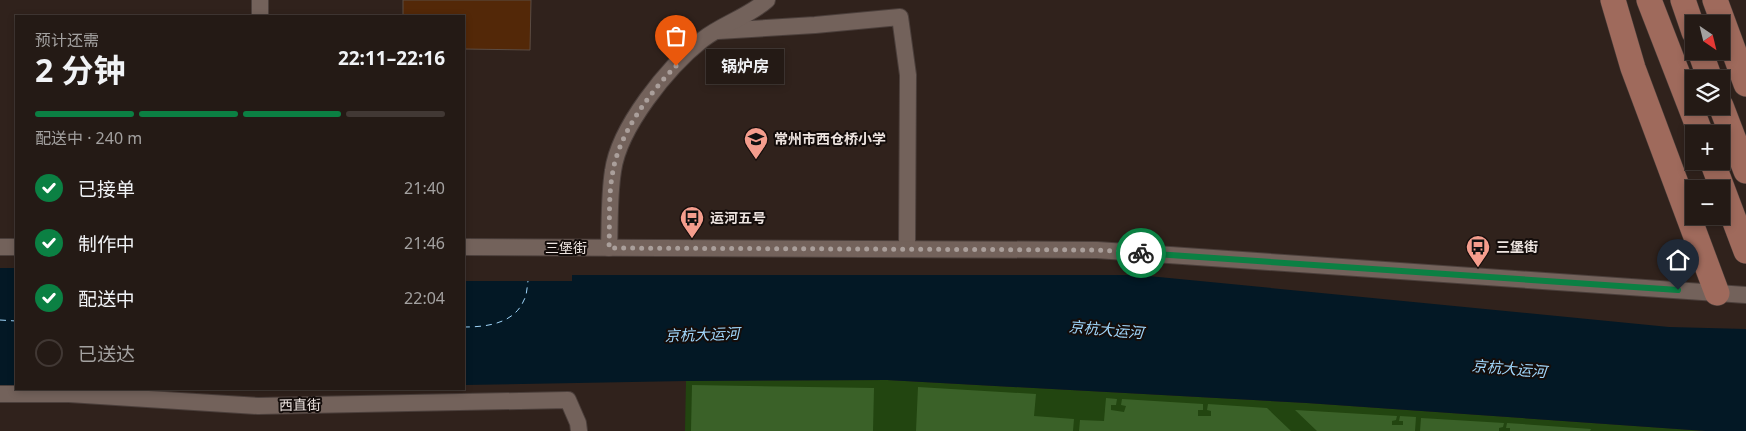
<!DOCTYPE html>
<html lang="zh">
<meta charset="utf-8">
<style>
body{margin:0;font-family:"Noto Sans","Noto Sans SC",sans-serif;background:#302722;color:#f1f3f6;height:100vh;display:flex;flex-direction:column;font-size:19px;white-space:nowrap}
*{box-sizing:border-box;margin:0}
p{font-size:16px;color:#a3a1a0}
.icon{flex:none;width:28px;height:28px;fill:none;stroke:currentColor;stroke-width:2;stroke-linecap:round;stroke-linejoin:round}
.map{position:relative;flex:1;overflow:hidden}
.side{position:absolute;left:15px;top:15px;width:450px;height:375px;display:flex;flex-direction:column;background:#241a15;border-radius:0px;box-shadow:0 2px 8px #0003,0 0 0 1px #413834}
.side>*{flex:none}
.needle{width:32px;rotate:145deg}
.buttons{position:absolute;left:1685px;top:15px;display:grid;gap:10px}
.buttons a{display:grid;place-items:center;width:45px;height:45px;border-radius:0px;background:#241a15;box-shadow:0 2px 8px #0003,0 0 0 1px #413834;font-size:25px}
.pin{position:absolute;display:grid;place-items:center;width:42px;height:42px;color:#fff;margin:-51px -21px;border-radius:50% 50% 50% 0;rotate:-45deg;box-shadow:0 0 5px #0007}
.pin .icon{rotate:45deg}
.courier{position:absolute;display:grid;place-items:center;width:50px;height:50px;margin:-25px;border:4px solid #0b8043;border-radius:50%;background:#fff;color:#222;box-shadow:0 1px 6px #0007}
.bubble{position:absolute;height:35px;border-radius:0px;background:#241a15;box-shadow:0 2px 8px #0003,0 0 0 1px #413834;font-size:16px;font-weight:700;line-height:35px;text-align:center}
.overview em{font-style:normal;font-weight:700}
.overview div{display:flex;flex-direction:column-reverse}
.overview{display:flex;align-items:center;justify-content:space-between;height:85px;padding:0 20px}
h1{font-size:32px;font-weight:700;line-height:38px}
.bar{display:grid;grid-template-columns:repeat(4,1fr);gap:8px 5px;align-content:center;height:60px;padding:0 20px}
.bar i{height:6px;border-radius:4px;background:#413834}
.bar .on{background:#0b8043}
.bar p{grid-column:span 4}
ol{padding:0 20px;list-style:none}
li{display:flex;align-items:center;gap:15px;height:55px}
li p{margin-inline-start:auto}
li .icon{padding:5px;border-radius:50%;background:#0b8043;color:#fff;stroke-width:4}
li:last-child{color:#a3a1a0}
li i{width:28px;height:28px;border:2px solid #413834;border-radius:50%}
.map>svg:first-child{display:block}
.green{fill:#224510}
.forest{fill:#3a6128}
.water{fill:#031825}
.pier{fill:#30221c}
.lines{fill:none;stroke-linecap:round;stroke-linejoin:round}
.ferry{stroke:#a0d6fb;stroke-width:1;stroke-dasharray:6 5;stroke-linecap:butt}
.building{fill:#532808;stroke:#5b4c43}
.street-casing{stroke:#4b3f3b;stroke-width:18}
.primary-casing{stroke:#4b3f3b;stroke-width:26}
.street{stroke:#73625b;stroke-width:16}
.primary{stroke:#9f6a5c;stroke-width:25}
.done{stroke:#aa9f9b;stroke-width:5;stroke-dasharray:0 9}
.route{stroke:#0b8043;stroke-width:6}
.labels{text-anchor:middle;stroke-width:4;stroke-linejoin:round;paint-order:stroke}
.poi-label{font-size:14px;font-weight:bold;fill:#ece3df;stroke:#140d0b;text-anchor:start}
.street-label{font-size:14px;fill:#ece3df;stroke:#140d0b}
.water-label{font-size:15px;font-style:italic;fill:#a0d6fb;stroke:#140d0b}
</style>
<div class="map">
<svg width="1746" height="431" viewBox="0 0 1746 431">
<rect width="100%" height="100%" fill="#30221c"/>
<path class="green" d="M887,380L1307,403L1706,431H685L686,381Z"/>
<g class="forest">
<path d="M692,385L874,388L873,431H691Z"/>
<path d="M918,387L1036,394L1034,416L1074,419L1073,431H916Z"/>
<path d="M1106,398L1117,399L1116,405H1111V410L1124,412L1126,406L1121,405L1122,399L1203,404V410H1198V416H1211V411L1207,410L1208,404L1267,408L1291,431H1079L1080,420L1104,421Z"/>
<path d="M1295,410L1397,416L1396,420L1392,421V425H1403V421H1399L1400,416L1416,417L1415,431H1317Z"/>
<path d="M1421,418L1504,423L1503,427L1499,428V431H1420Z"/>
<path d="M1507,423L1591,429L1590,431H1510V428H1506Z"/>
</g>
<g class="water">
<rect x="0" y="268" width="16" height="119"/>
<path d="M464,275H1138L1669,327L1746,329V431H1706L1307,403L887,380L686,381L464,385Z"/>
</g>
<rect class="pier" x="464" y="275" width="108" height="6"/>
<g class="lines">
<g class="ferry">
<path d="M0,320L16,321"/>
<path d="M464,327C486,327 514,324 524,300C527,295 527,287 528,281"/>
</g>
</g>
<path class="building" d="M403,0H531L530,50L464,49V16H403Z"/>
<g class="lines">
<g class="street-casing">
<g id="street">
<path d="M260,16V0"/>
<path d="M718,31L815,25L900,17L908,75L907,249"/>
<path d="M0,247H16"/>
<path d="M464,247L1097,250L1746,295"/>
<path d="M609,248C610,223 609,196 613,171C619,127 668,67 702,40C722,24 748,17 767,0"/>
<path d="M0,394H69L258,406L568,400L578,423L579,431"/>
</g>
</g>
<g class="primary-casing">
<g id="primary">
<path d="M1613,0L1633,68L1717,293"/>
<path d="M1649,0L1701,134"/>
<path d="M1683,0L1694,32"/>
<path d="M1715,0L1746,84"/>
<path d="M1700,51L1710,79"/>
<path d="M1721,106L1746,171"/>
<path d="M1712,161L1746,251"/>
</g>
</g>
<use href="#street" class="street"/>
<use href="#primary" class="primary"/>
</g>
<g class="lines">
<path class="done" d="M676,66C650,92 619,134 613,171C608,195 610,223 609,248L1097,250L1141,253"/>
<path class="route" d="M1141,253L1678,290"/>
</g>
<defs>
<g id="school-pin" transform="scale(1.25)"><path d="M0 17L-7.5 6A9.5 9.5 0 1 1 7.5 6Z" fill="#f49d8d" stroke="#140d0b"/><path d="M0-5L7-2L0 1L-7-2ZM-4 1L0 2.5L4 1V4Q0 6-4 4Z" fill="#111"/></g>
<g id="bus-pin" transform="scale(1.25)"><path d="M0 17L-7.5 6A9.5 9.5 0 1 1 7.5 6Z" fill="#f49d8d" stroke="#140d0b"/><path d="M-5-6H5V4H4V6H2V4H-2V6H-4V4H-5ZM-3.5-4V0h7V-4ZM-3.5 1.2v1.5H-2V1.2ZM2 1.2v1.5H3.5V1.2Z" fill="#111"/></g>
</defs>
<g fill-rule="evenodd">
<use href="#school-pin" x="756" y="139"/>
<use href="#bus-pin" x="692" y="218"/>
<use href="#bus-pin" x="1478" y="247"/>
</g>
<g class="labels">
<g class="poi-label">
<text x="774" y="144">常州市西仓桥小学</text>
<text x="710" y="223">运河五号</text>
<text x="1496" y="252">三堡街</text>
</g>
<g class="street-label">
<text x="566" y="253">三堡街</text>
<text transform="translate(300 405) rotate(-1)" y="5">西直街</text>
</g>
<g class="water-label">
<text transform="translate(1106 330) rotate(5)" y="5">京杭大运河</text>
<text transform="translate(702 335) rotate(-2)" y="5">京杭大运河</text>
<text transform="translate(1509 369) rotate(5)" y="5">京杭大运河</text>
</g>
</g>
</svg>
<div class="buttons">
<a><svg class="needle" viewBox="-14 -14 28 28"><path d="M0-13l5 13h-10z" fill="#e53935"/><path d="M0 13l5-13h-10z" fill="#a3a1a0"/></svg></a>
<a><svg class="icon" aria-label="layers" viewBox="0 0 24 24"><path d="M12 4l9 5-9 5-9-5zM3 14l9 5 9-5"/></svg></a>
<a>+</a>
<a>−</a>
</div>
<div class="pin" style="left:676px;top:66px;background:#ea580c"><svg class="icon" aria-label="bag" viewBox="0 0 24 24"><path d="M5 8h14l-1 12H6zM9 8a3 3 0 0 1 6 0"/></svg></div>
<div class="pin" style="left:1678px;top:290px;background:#1f2937"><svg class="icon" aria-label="home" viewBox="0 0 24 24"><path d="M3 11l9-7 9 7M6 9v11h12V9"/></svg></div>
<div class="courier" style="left:1141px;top:253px"><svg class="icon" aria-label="bike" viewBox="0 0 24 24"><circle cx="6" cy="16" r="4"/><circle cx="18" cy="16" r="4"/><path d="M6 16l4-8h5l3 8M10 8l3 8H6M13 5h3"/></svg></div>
<div class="bubble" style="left:706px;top:49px;width:78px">锅炉房</div>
<section class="side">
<div class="overview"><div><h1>2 分钟</h1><p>预计还需</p></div><em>22:11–22:16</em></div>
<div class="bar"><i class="on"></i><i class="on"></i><i class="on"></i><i></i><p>配送中 · 240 m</p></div>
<ol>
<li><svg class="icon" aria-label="check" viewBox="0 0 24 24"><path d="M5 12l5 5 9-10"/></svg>已接单<p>21:40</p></li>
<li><svg class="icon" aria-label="check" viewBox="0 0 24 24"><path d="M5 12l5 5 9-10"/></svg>制作中<p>21:46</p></li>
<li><svg class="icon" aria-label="check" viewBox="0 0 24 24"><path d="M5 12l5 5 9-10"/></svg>配送中<p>22:04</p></li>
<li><i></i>已送达</li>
</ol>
</section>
</div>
